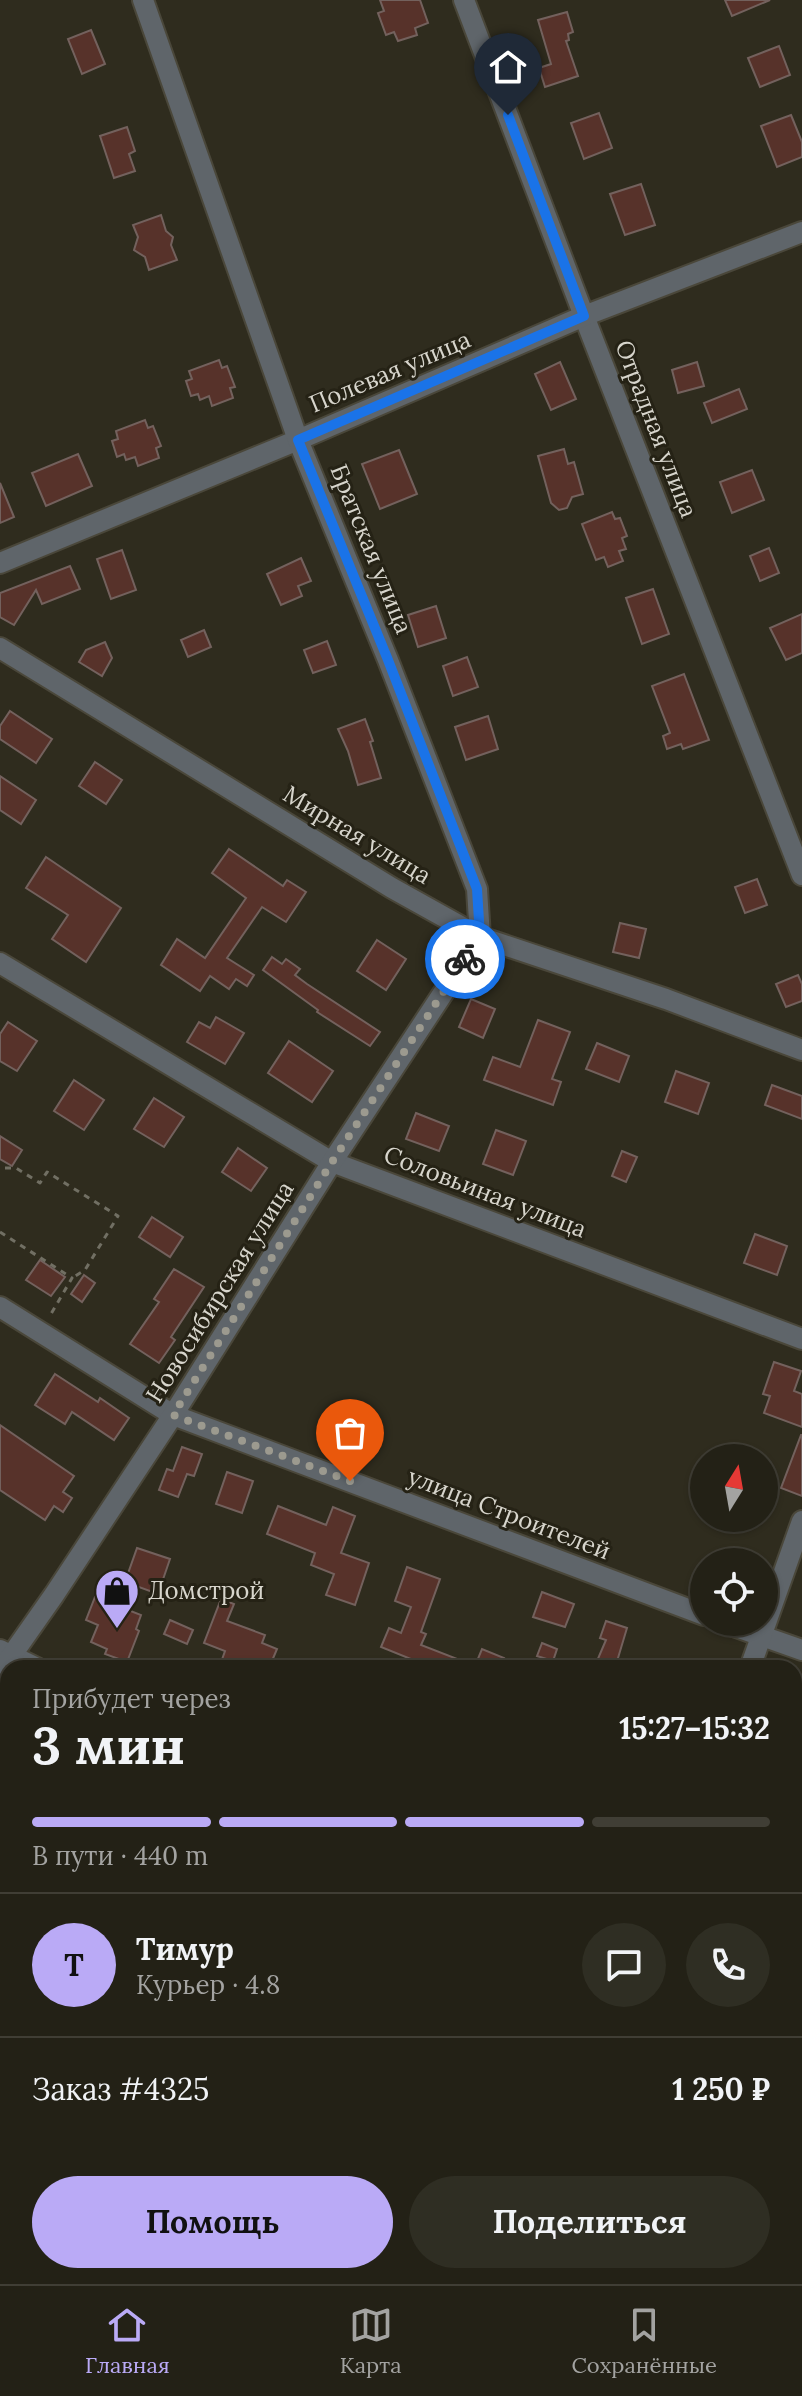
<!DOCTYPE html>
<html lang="ru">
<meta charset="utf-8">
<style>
body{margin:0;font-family:Lora,serif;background:#2f2e23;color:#f1f3f6;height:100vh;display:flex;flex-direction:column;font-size:30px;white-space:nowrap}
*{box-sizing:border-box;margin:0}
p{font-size:26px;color:#a3a3a1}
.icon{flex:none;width:44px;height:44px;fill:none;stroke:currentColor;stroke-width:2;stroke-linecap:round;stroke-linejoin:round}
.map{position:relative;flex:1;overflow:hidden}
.drawer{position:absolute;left:0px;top:1660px;width:802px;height:624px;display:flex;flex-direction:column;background:#232116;border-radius:24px 24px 0 0;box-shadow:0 2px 6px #0004,0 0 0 2px #403e35}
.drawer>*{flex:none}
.needle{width:52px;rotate:11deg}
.controls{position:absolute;left:690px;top:1444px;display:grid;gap:16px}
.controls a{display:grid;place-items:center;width:88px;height:88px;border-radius:50%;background:#232116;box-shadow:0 2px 6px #0004,0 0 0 2px #403e35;font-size:40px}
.pin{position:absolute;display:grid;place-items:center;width:68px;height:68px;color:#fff;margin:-82px -34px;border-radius:50% 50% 50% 0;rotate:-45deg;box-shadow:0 0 8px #0007}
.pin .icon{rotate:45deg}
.courier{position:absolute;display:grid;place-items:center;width:80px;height:80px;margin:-40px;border:6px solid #1a73e8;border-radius:50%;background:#fff;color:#222;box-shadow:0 2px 10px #0007}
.overview em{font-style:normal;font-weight:700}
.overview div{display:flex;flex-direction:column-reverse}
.overview{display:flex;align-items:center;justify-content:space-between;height:136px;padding:0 32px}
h1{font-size:52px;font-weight:700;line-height:60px}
.bar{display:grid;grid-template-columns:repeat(4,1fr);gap:12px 8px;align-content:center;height:96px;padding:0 32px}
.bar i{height:10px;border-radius:6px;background:#403e35}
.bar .active{background:#baaaf6}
.bar p{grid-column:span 4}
.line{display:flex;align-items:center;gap:20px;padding:0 32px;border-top:2px solid #403e35}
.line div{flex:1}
.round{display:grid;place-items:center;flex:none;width:84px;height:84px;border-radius:42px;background:#2f2e23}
.cta{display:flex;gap:16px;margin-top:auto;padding:16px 32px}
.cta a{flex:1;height:92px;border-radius:48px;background:#baaaf6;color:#111;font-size:32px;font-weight:700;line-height:92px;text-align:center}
.cta a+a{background:#2f2e23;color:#f1f3f6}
.tab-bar{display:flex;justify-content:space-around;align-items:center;height:112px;border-top:2px solid #403e35;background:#232116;font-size:22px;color:#a3a3a1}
.tab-bar a{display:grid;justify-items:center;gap:4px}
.tab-bar .active{color:#baaaf6}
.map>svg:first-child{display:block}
.green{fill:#3f4730}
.building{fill:#57322a;stroke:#73615d;stroke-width:2}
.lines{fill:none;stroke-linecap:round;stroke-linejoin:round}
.minor-casing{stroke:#4a473a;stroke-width:24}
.path{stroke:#716f63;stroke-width:3;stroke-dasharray:6 6;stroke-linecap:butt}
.minor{stroke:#5f656a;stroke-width:20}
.done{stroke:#9c9a8f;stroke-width:8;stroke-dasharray:0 14.4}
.route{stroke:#1a73e8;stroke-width:10}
.labels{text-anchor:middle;stroke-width:6;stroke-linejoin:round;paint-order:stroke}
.street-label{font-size:24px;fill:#d7d5cc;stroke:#252215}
.poi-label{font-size:24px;fill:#d7d5cc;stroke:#252215;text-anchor:start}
</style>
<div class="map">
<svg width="802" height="2284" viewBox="0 0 802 2284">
<rect width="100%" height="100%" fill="#2f2c1e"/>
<g class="green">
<path d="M794,1675L802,1678V1951L794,1948Z"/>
<path d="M57,2276H171L189,2284H54Z"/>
</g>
<g class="building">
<path d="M380,0H420L428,23L415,28L417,35L398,41L394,32L386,35L378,13L384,11Z"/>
<path d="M725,0H770L732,16Z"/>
<path d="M567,12L573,32L568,34L569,40L566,41L578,76L545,87L539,68L551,64L538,20Z"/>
<path d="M91,30L105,64L82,74L68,39Z"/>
<path d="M779,46L790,75L760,87L748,58Z"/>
<path d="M599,113L612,148L584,159L571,123Z"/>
<path d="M791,115L802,142V157L777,167L761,126Z"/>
<path d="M127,127L135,151L129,154L135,171L114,178L100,136Z"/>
<path d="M641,184L655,225L625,235L610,194Z"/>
<path d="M161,215L166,231L173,237L171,245L177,260L149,270L145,257L134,250L138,237L133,225Z"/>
<path d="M219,360L222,368L227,366L235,387L230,388L233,398L212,406L209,396L200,400L198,394L191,396L186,381L192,379L189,371Z"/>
<path d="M560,362L576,399L551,410L535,374Z"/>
<path d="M697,362L704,386L678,393L672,370Z"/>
<path d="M739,389L747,409L712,423L704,403Z"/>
<path d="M145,420L148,428L153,426L161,446L156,448L159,458L138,466L135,457L126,460L124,454L117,457L112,441L118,439L116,431Z"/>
<path d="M564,449L568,464L574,462L583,494L572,497L567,508L559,510L551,503L538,456Z"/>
<path d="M399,450L417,494L380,509L362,464Z"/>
<path d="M78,454L92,486L46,506L32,473Z"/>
<path d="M752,470L764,500L732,513L720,482Z"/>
<path d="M0,483L14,517L0,523Z"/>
<path d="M612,512L615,519L620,518L627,536L622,538L626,549L619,551L623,561L608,567L604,557L596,560L582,524Z"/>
<path d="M769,548L779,573L760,581L750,556Z"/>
<path d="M122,550L136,590L111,599L97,559Z"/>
<path d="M301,558L311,581L298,586L302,596L281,605L267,574Z"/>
<path d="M70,566L80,589L42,604L36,590L14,625L0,617V593Z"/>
<path d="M653,589L669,634L642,644L626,598Z"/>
<path d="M436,606L446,638L418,647L408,615Z"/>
<path d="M802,614V653L786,660L770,628Z"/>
<path d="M204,630L211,647L188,657L181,640Z"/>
<path d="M327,641L336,665L313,673L304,650Z"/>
<path d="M105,642L112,658L102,676L79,662L86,650Z"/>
<path d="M467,657L478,687L453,696L443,666Z"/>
<path d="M684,674L709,740L683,749L681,744L667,749L663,736L670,733L652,686Z"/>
<path d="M10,711L52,739L36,763L0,739V726Z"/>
<path d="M488,716L498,749L466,760L455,727Z"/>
<path d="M365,719L373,741L370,742L381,778L358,785L348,751L338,729Z"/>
<path d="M95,762L122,780L106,804L79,786Z"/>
<path d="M0,776L36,800L21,824L0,810Z"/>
<path d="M229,849L283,886L287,880L306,892L286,922L262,907L227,958L254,975L247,986L236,979L229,989L210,976L200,991L161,965L177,939L205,958L246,898L212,873Z"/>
<path d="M46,857L121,908L86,962L52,939L68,915L26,888Z"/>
<path d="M757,879L767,905L745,913L735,887Z"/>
<path d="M620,923L646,929L639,958L613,952Z"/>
<path d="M377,940L406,959L386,990L357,971Z"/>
<path d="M272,957L282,964L286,959L300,969L295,975L307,984L380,1032L370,1046L317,1012L318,1010L263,970Z"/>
<path d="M798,975L802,984V1001L786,1007L776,984Z"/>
<path d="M471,999L495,1009L483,1038L459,1027Z"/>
<path d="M216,1017L244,1033L225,1064L187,1042L199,1022L210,1028Z"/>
<path d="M538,1020L570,1032L552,1079L561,1082L553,1105L484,1080L493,1057L520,1067Z"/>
<path d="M8,1022L37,1041L17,1071L0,1061V1034Z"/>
<path d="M289,1041L333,1071L312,1102L268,1073Z"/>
<path d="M597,1043L629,1056L619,1082L586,1069Z"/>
<path d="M676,1071L709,1083L698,1114L665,1102Z"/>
<path d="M74,1080L104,1100L84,1130L54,1111Z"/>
<path d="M772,1085L802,1096V1119L765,1105Z"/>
<path d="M154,1098L184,1117L164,1147L134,1129Z"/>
<path d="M416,1113L449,1126L439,1151L406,1139Z"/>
<path d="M496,1130L526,1141L513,1175L483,1164Z"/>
<path d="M0,1136L22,1150L12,1166L0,1159Z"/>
<path d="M238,1148L267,1168L251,1191L222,1172Z"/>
<path d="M622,1151L637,1157L626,1182L612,1176Z"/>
<path d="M152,1217L183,1237L170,1257L139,1237Z"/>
<path d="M755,1234L787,1246L777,1275L744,1263Z"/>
<path d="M40,1260L65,1277L51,1296L26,1280Z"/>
<path d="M174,1269L204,1287L171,1337L175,1340L159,1363L130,1344L159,1302L154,1299Z"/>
<path d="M84,1275L95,1283L82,1302L71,1294Z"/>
<path d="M774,1362L801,1371L794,1391L802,1394V1427L764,1413L770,1396L763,1394Z"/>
<path d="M55,1374L98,1402L100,1398L129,1418L114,1440L72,1412L65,1424L35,1405Z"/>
<path d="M0,1425L74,1476L63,1492L72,1498L63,1512L54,1506L45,1520L0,1490Z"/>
<path d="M801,1435H802V1496L781,1488Z"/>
<path d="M182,1447L202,1454L194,1476L187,1474L178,1497L159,1490L167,1469L173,1471Z"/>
<path d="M227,1472L253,1481L242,1513L216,1504Z"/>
<path d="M278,1506L326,1525L333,1507L355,1516L341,1553L369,1563L355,1605L326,1595L334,1574L311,1565L315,1553L267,1534Z"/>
<path d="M137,1548L170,1559L158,1594L125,1582Z"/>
<path d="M407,1567L440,1579L421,1632L426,1634L421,1645L475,1666L482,1649L504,1658L500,1668H433L381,1647L389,1628L401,1633L411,1607L395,1601Z"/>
<path d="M542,1592L574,1604L565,1627L533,1617Z"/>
<path d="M95,1597L141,1615L136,1629L139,1631L127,1662L105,1654L107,1649L91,1642L98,1625L86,1620Z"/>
<path d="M221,1599L234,1604L227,1621L265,1635L262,1643L277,1649L269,1668H219L225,1651L204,1643Z"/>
<path d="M170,1620L193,1630L187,1644L164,1634Z"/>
<path d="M606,1621L627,1628L615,1668H594L606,1640L600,1638Z"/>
<path d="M542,1643L557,1649L553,1661L537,1656Z"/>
</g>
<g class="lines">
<g class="minor-casing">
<g id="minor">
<path d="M464,0L584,316L802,875"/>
<path d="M0,563L298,440L584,316L802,232"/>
<path d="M0,648L392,888L480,937L666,999L802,1050"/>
<path d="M0,963L332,1162L802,1339"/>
<path d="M0,1307L173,1415L704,1615"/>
<path d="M722,1622L802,1650"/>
<path d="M0,1650L37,1668"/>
<path d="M750,1668L802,1521"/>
<path d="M0,1672L54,1595L173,1415L332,1162L480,937L477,889L388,660L298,440L143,0"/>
<path d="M794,1957L802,1960"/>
<path d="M0,2023L8,2027"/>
<path d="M794,2275L802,2278"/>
<path d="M527,2284L530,2276"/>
<path d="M660,2284L662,2276"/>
</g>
</g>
<g class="path">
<path d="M5,1168H16L40,1183L47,1172L118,1216L85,1270L72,1278"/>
<path d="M0,1232L72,1278L51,1314"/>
<path d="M794,1681L802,1684"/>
<path d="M794,1717L802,1711"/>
<path d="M794,1733L802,1747"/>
<path d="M794,1766H802"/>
<path d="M794,1769L799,1773L794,1776"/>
<path d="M794,1810L802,1809"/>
<path d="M794,1893L802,1896"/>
<path d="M794,1926L802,1912"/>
<path d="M794,1935L802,1938"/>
<path d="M794,1982L802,1985"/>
<path d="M766,2276L778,2280"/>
<path d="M550,2284L553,2276"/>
</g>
<use href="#minor" class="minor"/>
</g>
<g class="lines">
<path class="done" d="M350,1481L173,1415L332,1162L465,959"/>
<path class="route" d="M465,959L480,937L477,889L388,660L298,440L584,316L508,115"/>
</g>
<defs>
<g id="shop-pin" transform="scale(2.3)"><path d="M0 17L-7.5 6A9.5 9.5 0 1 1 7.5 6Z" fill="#baaaf6" stroke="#252215"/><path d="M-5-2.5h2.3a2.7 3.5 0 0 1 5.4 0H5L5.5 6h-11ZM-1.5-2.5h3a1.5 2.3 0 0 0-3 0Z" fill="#111"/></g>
</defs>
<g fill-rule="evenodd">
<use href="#shop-pin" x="117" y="1591"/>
</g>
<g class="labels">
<g class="street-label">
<text transform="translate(390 372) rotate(-23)" y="8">Полевая улица</text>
<text transform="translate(656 429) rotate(69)" y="8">Отрадная улица</text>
<text transform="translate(371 549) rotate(68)" y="8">Братская улица</text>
<text transform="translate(357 835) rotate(31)" y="8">Мирная улица</text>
<text transform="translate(485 1192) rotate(21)" y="8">Соловьиная улица</text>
<text transform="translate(220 1292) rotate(-58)" y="8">Новосибирская улица</text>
<text transform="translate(509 1514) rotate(21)" y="8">улица Строителей</text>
</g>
<g class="poi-label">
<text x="148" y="1599">Домстрой</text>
</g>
</g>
</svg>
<div class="controls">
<a><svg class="needle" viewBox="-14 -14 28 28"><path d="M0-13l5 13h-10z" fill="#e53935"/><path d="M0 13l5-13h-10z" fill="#a3a3a1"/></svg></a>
<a><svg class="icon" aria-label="locate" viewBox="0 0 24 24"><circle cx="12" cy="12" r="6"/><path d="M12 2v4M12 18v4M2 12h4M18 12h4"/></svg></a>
</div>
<div class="pin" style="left:350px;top:1481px;background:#ea580c"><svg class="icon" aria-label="bag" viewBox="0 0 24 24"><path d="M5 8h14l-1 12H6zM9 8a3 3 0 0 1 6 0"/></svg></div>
<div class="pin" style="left:508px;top:115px;background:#1f2937"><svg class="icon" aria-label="home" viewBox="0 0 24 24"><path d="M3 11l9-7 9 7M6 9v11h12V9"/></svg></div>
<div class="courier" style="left:465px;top:959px"><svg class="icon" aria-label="bike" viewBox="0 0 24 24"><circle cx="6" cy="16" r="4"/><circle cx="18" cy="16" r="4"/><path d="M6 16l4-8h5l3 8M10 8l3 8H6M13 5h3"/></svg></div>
<section class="drawer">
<div class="overview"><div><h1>3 мин</h1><p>Прибудет через</p></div><em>15:27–15:32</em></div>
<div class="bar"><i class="active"></i><i class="active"></i><i class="active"></i><i></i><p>В пути · 440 m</p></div>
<div class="line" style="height:144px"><b class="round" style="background:#baaaf6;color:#111">Т</b><div><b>Тимур</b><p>Курьер · 4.8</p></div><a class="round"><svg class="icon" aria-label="chat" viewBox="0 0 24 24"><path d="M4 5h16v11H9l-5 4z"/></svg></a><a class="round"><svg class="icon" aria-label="phone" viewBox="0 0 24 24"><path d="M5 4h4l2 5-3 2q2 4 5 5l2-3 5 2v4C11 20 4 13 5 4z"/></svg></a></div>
<div class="line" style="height:104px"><div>Заказ #4325</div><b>1 250 ₽</b></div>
<div class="cta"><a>Помощь</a><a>Поделиться</a></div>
</section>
</div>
<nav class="tab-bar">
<a class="active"><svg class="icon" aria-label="home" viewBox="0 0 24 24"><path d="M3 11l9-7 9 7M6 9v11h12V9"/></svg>Главная</a>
<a><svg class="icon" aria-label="map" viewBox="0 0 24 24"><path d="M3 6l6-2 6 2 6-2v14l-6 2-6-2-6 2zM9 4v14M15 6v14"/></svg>Карта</a>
<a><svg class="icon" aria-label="saved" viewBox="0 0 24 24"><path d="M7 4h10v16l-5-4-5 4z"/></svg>Сохранённые</a>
</nav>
